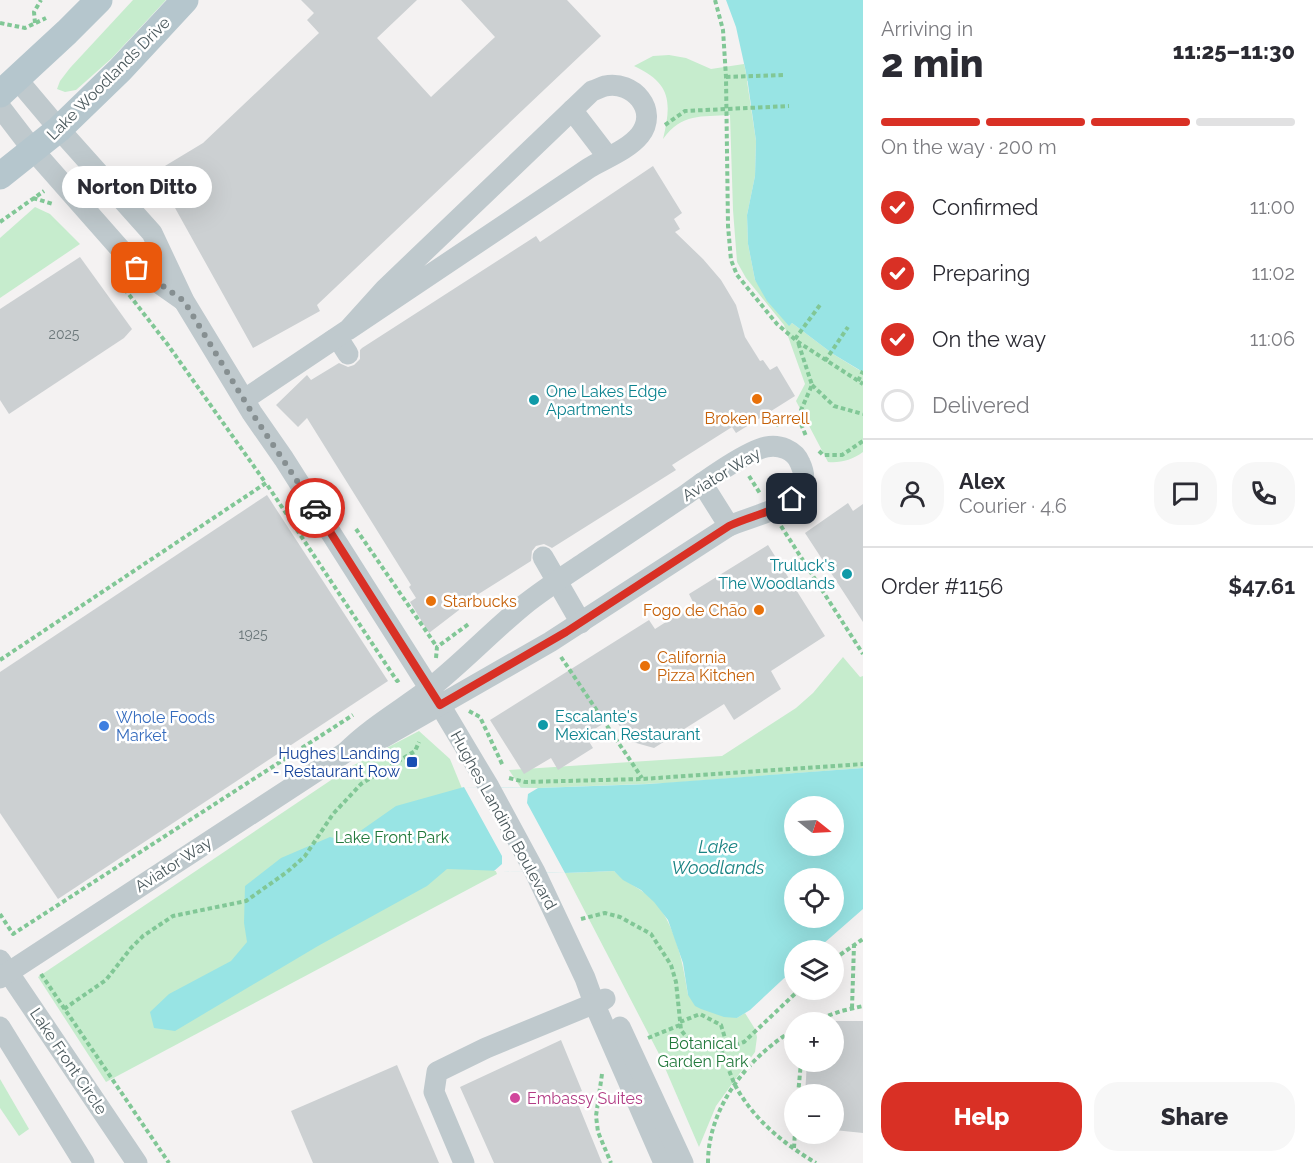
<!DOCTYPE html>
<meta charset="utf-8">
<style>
body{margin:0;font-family:Raleway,sans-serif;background:#f7f7f7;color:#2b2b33;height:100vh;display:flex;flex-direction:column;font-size:22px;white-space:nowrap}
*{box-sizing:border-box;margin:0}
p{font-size:20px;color:#7c7c81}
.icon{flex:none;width:33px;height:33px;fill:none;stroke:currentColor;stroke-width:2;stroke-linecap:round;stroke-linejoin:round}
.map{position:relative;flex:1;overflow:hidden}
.sheet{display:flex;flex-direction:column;background:#fff;width:450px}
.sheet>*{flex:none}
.needle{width:39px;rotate:108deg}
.controls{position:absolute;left:784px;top:796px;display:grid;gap:12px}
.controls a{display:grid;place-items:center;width:60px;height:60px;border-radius:50%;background:#fff;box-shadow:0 6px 24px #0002;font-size:30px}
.pin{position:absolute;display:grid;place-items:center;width:51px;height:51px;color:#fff;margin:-26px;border-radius:12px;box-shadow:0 3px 9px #0006}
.courier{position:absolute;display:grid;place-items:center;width:60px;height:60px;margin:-30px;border:4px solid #d93025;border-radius:50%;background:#fff;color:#222;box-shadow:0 2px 8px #0007}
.bubble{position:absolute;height:42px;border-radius:21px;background:#fff;box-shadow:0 6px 24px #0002;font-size:20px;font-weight:800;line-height:42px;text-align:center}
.head em{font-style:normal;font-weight:800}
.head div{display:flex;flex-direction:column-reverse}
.head{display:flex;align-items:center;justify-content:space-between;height:102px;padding:0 18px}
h1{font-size:39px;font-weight:800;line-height:45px}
.bar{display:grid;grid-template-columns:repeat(4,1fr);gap:9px 6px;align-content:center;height:72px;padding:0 18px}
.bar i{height:8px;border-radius:4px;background:#e1e1e2}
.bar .current{background:#d93025}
.bar p{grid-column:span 4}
.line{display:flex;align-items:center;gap:15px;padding:0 18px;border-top:2px solid #e1e1e2}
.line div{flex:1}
.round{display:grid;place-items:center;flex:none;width:63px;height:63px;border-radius:24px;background:#f7f7f7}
ol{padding:0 18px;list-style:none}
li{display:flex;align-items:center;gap:18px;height:66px}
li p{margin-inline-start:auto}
li .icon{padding:6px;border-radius:50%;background:#d93025;color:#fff;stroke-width:4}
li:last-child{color:#7c7c81}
li i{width:33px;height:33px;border:3px solid #e1e1e2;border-radius:50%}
.cta{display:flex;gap:12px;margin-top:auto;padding:12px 18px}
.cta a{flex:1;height:69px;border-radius:24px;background:#d93025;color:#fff;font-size:24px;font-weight:800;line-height:69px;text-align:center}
.cta a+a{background:#f7f7f7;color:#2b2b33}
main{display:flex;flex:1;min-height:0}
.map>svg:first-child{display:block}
.green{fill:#c6eccd}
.water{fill:#98e4e4;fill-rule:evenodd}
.pier{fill:#f4f2f2}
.building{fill:#ccd0d2}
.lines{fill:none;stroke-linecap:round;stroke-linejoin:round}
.path{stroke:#81c796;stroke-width:4;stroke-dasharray:4.5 3;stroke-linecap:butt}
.minor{stroke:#bfc9cd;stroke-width:21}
.major{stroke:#b5c6cd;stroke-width:27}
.done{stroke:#868f91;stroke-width:6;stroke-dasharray:0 10.8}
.route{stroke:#d93025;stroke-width:8}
.food-dot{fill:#e8710a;stroke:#fff;stroke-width:2}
.culture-dot{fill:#0f9aa8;stroke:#fff;stroke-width:2}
.shop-dot{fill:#3f7fe0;stroke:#fff;stroke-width:2}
.transit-dot{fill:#1a4fb4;stroke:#fff;stroke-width:2}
.hotel-dot{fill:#d1479c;stroke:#fff;stroke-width:2}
.labels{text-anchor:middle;stroke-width:5;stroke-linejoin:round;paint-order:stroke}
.number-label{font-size:14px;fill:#6b777a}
.street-label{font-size:16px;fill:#4b595d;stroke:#fff}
.culture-label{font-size:16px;fill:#0d838f;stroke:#fff;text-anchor:start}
.food-label{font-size:16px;fill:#c56008;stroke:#fff;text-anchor:start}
.shop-label{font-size:16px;fill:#366cbe;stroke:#fff;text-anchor:start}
.transit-label{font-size:16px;fill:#164399;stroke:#fff;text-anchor:end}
.park-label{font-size:16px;fill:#22793c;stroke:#fff}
.hotel-label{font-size:16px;fill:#b23c85;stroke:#fff;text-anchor:start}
.water-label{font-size:18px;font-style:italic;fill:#1a8383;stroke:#fff}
</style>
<main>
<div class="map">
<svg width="863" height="1163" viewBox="0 0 863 1163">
<rect width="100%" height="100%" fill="#f4f2f2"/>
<g class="green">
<path d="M133,0H166L112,58L76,90L65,92L57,89L60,81L70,68Z"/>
<path d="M669,55L686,58L711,69L744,64L746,73L785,71L747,81L756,141L755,176L747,215L748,244L755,280L789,325L792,323L833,354L859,370L863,363V452C852,460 841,463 828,462L796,401L805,384L784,325L746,278L737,262L733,210L730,115C701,117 682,113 663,139C672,102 671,83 634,66L653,56Z"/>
<path d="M35,207L50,214L80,244L0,298V238Z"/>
<path d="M843,657L860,677L863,676V768L670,783L538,788H521L509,770L722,756L796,708L813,693Z"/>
<path d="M419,731L450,759L497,874L106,1082L38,977L352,766Z"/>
<path d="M614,871C626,883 643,889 655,902C676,927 683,963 688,995L737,1018L745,1013L755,1029L757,1037L755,1052L716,1106L699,1147L659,1054L565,873Z"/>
<path d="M0,1079L29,1129L19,1136L0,1108Z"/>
</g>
<g class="water">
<path d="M726,0H863V372L833,354L792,323L789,326L767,301L755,280L748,244L747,215L755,176L756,141L747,77L736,27Z"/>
<path d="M863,768V909L815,951H795V968L750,1010L737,1018L724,1017L701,1009L695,1006L688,995L683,963L668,920L654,902L641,890L623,880L614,871L565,873L447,869L427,886L318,946L175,1031L154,1028L150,1012L169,994L231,961L247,942L244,923L245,886L281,858L330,837L346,841L396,806L464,787L538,788L649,784ZM795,807H834V846H795ZM795,879H834V918H795Z"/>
</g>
<path class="pier" d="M464,787L538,788L528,794L527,803L565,873L494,871L502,864V856Z"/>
<g class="building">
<path d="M301,0H417L377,38L431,97L495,37L461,0H567L601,36L317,305L320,311L253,348L155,172L203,143L319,33L307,20L314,13Z"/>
<path d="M653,166L682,213L674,219L680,229L675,232L703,259L721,280L736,305L745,337L760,361L763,360L770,370L777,366L795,396L736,433L732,427L672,465L676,470L552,548L544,544L536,546L532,551L531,561L458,607L459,610L429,633L410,602L416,598L409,587L411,585L307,418L298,427L276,405L307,375L311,380L339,363L348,367L354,365L360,359V350L362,348L536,236L540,242Z"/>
<path d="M80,257L132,329L124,338L9,414L0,400V309Z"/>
<path d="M267,495L388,681L58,899L0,813V672Z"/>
<path d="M848,503L853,511L863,504V622L805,533Z"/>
<path d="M768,545L825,636L771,671L781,689L734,720L724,704L654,748L629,741L614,717L585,735L593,748L558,770L551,758L524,774L490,720L649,620L655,629L694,604L689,594Z"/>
<path d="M834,1021H863V1133L834,1130V1095H805L807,1062H834Z"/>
<path d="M561,1040L582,1091L574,1094L602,1163H494L460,1087Z"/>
<path d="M397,1065L439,1163H313L291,1111Z"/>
</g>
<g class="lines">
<g class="path">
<path d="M715,0L723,30L726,77L728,226L731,260L737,275L777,324L798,342L863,384"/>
<path d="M0,23L25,28L46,18"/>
<path d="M35,23L34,12L41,0"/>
<path d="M726,77L784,75"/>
<path d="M665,125L685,111L789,106"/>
<path d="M33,198L53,204"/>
<path d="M0,222L44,191"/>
<path d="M120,283L168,345L265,482"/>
<path d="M795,339L820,305"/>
<path d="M825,361L848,327"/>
<path d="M858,381L863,371"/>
<path d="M812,385L834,406L863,414"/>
<path d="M798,417L806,436"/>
<path d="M776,425L798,417L812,385L798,342"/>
<path d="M819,451L823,455H842L863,441"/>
<path d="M749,476L761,495"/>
<path d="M781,526L863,654"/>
<path d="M356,529L437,647"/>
<path d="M561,657L642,778"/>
<path d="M436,658L437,647L470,623"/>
<path d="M0,660L266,483L397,681L400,679"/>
<path d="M469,711L480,717L503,766"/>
<path d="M509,778L525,782L642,779L863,764"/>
<path d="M0,914L13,934L353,715"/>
<path d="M581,919L605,913L620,917L651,934L671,965L676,982L681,1030L688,1039L699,1046L721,1050L744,1042L799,990"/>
<path d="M834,959L863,939"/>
<path d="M41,974L169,1163"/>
<path d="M852,1008L854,945"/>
<path d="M64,1009L106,980L131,948L143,936L173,916L246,901L287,872L305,856L333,814L361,784L415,751L419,742"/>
<path d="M680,1022L700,1014L721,1025L728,1048"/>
<path d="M807,1023L841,1011L863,1006"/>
<path d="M648,1038L680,1025"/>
<path d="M721,1050C726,1061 730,1074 735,1085C753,1119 784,1144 816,1163"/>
<path d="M602,1074L596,1116L598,1132L611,1163"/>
<path d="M798,1095L801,1062"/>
<path d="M794,1148L795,1131"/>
<path d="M708,1163C708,1107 748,1057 795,1029"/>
</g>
<g class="minor">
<path d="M16,78L59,129L152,233L184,301L252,413L284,459L440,705L489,787L535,872L585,978L594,1003L664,1163"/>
<path d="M0,107L33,150L137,268L184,301"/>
<path d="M572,110L608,157"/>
<path d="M333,340L341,343L348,354"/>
<path d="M245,399L589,168C604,159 628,150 640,135C659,110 633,80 605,86C601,87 596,90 592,91L385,289L348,330"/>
<path d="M702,483L729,526"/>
<path d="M543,557L581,623"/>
<path d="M0,960L137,1163"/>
<path d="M0,978L346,752C371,727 401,710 429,689C462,663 491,632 524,605C544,589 566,575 587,561C618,540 650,519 681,498C701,484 744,452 766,447C779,444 795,450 800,463C820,504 753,515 729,526L550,642L372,744L346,752"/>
<path d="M0,1027L84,1163"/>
<path d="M620,1027L683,1163"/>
<path d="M464,1163L434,1092L437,1072L486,1048L605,999"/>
</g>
<g class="major">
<path d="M0,94L67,32L99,0"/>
<path d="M0,176L59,129L120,70L185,0"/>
</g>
</g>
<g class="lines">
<path class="done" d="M137,268L184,301L252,413L315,508"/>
<path class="route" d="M315,508L440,705L566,632L729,526C750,516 772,513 792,499"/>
</g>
<g class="food-dot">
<circle cx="757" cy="399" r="6"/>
<circle cx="431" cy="601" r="6"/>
<circle cx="759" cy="610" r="6"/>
<circle cx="645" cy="666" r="6"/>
</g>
<g class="culture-dot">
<circle cx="534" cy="400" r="6"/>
<circle cx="847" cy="574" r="6"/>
<circle cx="543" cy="725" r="6"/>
</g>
<circle class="shop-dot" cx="104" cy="726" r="6"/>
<rect class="transit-dot" x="406" y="756" width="12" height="12" rx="3"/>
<circle class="hotel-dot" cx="515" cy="1098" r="6"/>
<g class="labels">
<g class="number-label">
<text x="64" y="339">2025</text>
<text x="253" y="639">1925</text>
</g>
<g class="street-label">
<text transform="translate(108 78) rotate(-45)" y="6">Lake Woodlands Drive</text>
<text transform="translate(721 474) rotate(-31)" y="6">Aviator Way</text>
<text transform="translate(504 820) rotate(61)" y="6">Hughes Landing Boulevard</text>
<text transform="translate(173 864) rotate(-33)" y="6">Aviator Way</text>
<text transform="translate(69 1061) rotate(56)" y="6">Lake Front Circle</text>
</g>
<g class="culture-label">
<text x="546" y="397">One Lakes Edge<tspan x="546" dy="18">Apartments</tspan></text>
<text x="835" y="571" text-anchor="end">Truluck's<tspan x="835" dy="18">The Woodlands</tspan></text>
<text x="555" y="722">Escalante's<tspan x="555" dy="18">Mexican Restaurant</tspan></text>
</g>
<g class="food-label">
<text x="757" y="424" text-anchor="middle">Broken Barrell</text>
<text x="443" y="607">Starbucks</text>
<text x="747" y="616" text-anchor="end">Fogo de Chão</text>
<text x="657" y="663">California<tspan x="657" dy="18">Pizza Kitchen</tspan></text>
</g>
<g class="shop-label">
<text x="116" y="723">Whole Foods<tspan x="116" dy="18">Market</tspan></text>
</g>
<g class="transit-label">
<text x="400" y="759">Hughes Landing<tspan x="400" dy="18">- Restaurant Row</tspan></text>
</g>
<g class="park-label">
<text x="392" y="843">Lake Front Park</text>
<text x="703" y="1049">Botanical<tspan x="703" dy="18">Garden Park</tspan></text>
</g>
<g class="hotel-label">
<text x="527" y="1104">Embassy Suites</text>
</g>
<g class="water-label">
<text x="718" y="853">Lake<tspan x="718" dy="21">Woodlands</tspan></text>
</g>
</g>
</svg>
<div class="controls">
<a><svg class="needle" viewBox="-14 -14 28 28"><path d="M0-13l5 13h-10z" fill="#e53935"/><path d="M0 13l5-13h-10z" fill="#7c7c81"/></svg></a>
<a><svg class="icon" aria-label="locate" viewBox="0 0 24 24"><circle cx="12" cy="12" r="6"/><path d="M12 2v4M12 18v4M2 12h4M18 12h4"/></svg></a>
<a><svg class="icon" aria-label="layers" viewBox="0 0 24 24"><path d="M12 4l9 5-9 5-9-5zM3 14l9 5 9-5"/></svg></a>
<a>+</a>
<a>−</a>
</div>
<div class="pin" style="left:137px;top:268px;background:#ea580c"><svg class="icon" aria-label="bag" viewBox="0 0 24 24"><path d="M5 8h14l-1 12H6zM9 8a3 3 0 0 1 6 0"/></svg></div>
<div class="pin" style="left:792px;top:499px;background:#1f2937"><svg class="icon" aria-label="home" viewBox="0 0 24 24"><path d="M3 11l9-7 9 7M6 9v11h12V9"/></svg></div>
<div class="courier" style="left:315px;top:508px"><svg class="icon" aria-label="car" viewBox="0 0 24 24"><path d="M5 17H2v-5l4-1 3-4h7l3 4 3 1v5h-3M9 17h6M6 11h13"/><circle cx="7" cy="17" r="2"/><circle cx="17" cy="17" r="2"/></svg></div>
<div class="bubble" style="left:62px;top:166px;width:150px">Norton Ditto</div>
</div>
<section class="sheet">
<div class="head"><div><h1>2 min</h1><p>Arriving in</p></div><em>11:25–11:30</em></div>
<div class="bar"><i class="current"></i><i class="current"></i><i class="current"></i><i></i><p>On the way · 200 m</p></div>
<ol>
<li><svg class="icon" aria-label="check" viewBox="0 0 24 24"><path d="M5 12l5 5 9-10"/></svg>Confirmed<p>11:00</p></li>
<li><svg class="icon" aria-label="check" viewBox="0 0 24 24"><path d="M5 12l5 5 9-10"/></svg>Preparing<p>11:02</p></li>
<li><svg class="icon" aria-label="check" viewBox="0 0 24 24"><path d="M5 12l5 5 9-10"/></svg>On the way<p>11:06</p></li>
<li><i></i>Delivered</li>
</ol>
<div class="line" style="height:108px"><a class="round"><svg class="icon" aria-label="person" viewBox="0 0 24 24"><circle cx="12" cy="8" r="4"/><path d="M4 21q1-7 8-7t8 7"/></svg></a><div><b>Alex</b><p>Courier · 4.6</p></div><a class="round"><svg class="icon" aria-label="chat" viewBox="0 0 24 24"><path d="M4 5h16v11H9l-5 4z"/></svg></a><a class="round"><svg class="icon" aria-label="phone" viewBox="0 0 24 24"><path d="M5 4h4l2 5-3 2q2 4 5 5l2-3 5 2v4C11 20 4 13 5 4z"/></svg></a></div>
<div class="line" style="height:78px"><div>Order #1156</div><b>$47.61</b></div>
<div class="cta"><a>Help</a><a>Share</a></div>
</section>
</main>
